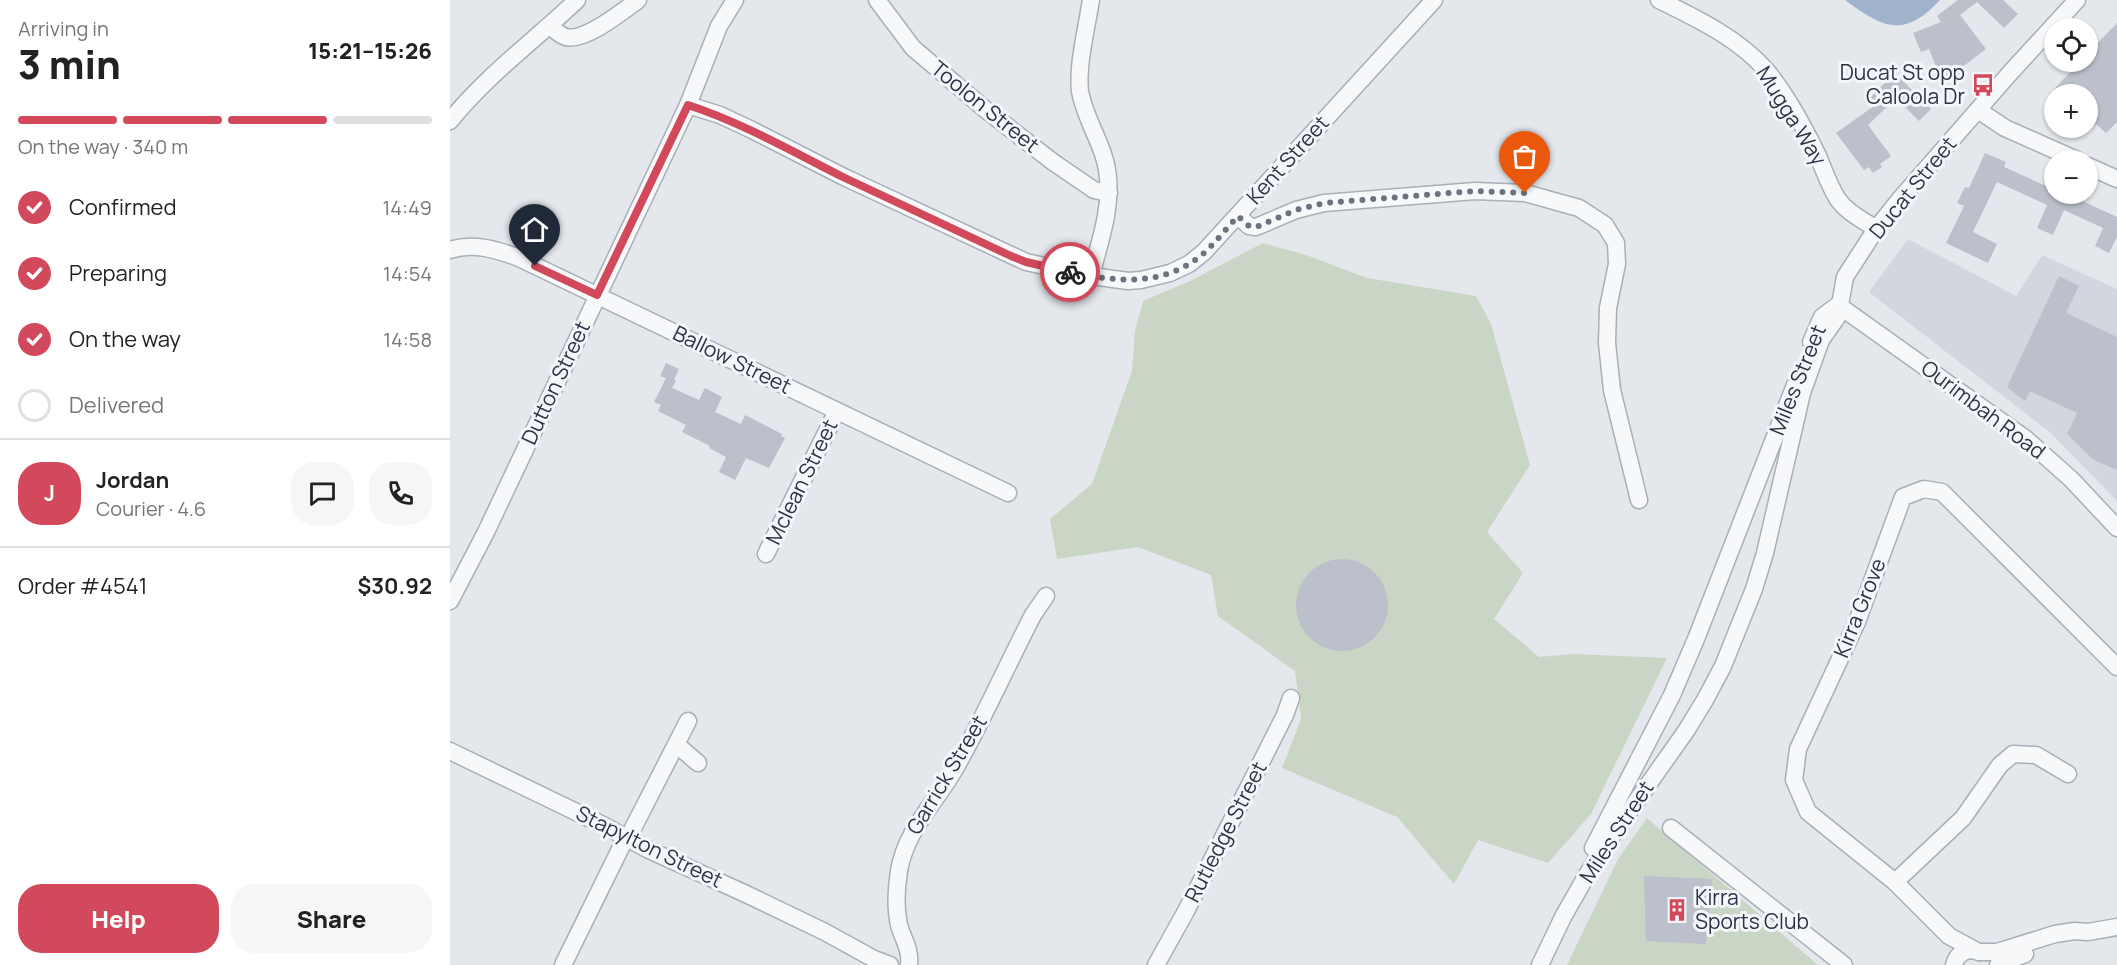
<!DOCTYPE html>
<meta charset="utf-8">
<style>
body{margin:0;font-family:Manrope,sans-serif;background:#f6f6f6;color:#222;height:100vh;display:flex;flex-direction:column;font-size:22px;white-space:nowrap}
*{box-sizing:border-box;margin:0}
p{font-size:20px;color:#767676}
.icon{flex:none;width:33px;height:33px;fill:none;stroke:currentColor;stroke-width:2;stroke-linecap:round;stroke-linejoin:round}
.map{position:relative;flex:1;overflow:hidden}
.side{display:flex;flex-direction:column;background:#fff;width:450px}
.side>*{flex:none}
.controls{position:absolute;left:1594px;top:18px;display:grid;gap:12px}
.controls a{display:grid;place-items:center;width:54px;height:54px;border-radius:50%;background:#fff;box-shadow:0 2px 4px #0004;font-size:30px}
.pin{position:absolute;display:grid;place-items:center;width:51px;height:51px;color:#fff;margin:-62px -26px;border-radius:50% 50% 50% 0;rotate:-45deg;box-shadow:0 0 6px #0007}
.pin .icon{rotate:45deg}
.courier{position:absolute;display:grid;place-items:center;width:60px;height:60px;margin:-30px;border:4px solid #d1495b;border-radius:50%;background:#fff;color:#222;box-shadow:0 2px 8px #0007}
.head em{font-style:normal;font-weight:800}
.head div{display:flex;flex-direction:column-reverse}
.head{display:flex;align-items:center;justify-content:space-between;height:102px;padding:0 18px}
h1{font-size:39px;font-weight:800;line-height:45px}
.bar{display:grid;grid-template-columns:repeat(4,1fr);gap:9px 6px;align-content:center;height:72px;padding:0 18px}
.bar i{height:8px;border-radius:4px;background:#e0e0e0}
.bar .current{background:#d1495b}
.bar p{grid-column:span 4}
.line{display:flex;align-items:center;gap:15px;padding:0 18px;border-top:2px solid #e0e0e0}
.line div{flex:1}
.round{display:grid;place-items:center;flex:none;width:63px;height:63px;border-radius:24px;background:#f6f6f6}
ol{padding:0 18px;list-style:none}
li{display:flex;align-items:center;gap:18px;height:66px}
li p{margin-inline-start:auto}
li .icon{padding:6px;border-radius:50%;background:#d1495b;color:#fff;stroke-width:4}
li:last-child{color:#767676}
li i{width:33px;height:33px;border:3px solid #e0e0e0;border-radius:50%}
.cta{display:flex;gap:12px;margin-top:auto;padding:12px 18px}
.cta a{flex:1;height:69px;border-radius:24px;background:#d1495b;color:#fff;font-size:24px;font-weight:800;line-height:69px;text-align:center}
.cta a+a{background:#f6f6f6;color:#222}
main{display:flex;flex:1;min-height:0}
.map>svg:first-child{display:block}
.built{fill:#d2d6de}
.green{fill:#c9d6c5}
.water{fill:#9fb4cc}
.building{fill:#bbc0ca}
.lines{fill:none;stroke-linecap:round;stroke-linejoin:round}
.minor-casing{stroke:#a9aeb7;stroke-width:19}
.minor{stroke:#f7f8fa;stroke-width:16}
.done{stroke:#6c737f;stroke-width:6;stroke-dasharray:0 10.8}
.route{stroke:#d1495b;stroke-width:8}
.labels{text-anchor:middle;stroke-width:6;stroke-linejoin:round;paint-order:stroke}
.poi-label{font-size:21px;fill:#2b3445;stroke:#f4f6f9;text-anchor:end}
.street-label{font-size:21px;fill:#2b3445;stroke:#f4f6f9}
</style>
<main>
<section class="side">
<div class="head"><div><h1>3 min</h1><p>Arriving in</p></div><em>15:21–15:26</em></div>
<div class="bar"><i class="current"></i><i class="current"></i><i class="current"></i><i></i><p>On the way · 340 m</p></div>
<ol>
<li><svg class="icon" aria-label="check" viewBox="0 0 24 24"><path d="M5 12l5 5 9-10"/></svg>Confirmed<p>14:49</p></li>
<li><svg class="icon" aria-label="check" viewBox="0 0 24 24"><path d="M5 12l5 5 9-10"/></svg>Preparing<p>14:54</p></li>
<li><svg class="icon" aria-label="check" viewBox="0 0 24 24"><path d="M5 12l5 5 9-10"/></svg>On the way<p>14:58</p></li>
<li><i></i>Delivered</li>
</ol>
<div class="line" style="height:108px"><b class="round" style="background:#d1495b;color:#fff">J</b><div><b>Jordan</b><p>Courier · 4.6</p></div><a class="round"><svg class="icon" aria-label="chat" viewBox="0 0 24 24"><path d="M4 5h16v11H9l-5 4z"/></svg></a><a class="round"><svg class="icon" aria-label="phone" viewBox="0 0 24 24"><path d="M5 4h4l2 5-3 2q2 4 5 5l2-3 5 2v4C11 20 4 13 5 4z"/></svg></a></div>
<div class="line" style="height:78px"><div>Order #4541</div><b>$30.92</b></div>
<div class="cta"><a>Help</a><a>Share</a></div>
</section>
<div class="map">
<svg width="1667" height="965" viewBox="0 0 1667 965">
<rect width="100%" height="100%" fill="#e4e7ec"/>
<path class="built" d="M1458,239L1566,296L1592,255L1667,289V501L1602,434L1419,292Z"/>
<g class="green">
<path d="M813,243L856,255L917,278L1026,296L1041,324L1080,465L1037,532L1073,573L1044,619L1089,657L1124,654L1217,658L1141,814L1098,863L1028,840L1004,884L947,817L832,768L851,719L845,671L768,616L761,575L688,547L607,559L600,519L642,484L682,371L685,331L693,301L740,281Z"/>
<path d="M1197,818L1368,965H1117L1168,859Z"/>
</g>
<path class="water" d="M1395,0H1490C1454,39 1433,28 1395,0Z"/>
<g class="building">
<path d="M1508,0H1553L1568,14L1554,28L1527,2L1510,15L1536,49L1511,68L1514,73L1492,82L1479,49L1471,52L1463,33L1491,22L1487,16Z"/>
<path d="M1667,23V122L1656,133L1646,124L1638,132V94H1612L1605,88L1630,62H1638V53Z"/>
<path d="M1445,73L1481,109L1469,121L1446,98L1418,125L1441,156L1430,164L1432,167L1423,173L1419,167L1414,170L1386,133L1424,106L1418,100Z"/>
<path d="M1535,153L1556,162L1554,167L1605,190V194H1617L1667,217V237L1659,253L1645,246L1653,228L1614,210L1603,235L1587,228L1597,205L1547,182L1523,232L1547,244L1538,263L1496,243L1514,206L1507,203L1515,187L1519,188Z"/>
<path d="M1609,276L1629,286L1616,313L1667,337V470L1644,460L1617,434L1627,413L1580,391L1575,401L1557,387Z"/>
<path d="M216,363L229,369L224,380L226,381L222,388L249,400L255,388L272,397L265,412L291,424L295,415L332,434L331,436L335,438L319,468L296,458L285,480L269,472L276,457L259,448L260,446L232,432L236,425L208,411L211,405L204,402L216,378L210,376Z"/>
<circle cx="892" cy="605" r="46"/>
<path d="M1194,876L1262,879L1256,944L1196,941Z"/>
</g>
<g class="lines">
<g class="minor-casing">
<g id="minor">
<path d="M427,0L463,48L536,110L603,162L644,190L659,193"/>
<path d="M641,0C637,26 627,66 630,91C635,121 656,147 658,178C661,213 649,243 641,276"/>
<path d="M1209,0C1246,18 1288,38 1316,70C1337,95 1354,127 1368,156C1374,170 1379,185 1387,198C1396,212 1413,220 1426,229"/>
<path d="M100,26C105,30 109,35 116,37C135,42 173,11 188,0"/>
<path d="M238,105L270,115L302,130L394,177L576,262L641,276L678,281L691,280L720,273L739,264L754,252L984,0"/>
<path d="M1528,110L1555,128L1627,160"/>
<path d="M0,121C36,76 85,40 127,0"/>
<path d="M1638,166L1667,179"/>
<path d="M788,216L799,226L806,227L846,210L874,203L1025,191L1075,193L1129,208L1155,225L1166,243L1167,264L1158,308L1157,343L1162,390L1189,500"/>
<path d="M0,250C23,242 48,250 69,258L558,493"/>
<path d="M1388,305L1576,439L1621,479L1667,528"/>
<path d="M1361,342L1372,317L1388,305"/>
<path d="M316,554L387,411"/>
<path d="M0,601L36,532L238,105L269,26L285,0"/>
<path d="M227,745L248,763"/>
<path d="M0,751L153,825L197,849L296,894L375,932L424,959L440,965"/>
<path d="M1221,828L1394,965"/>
<path d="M178,838L238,721"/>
<path d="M1143,848L1222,695L1246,639L1345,385"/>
<path d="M1445,882L1513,818L1550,765L1563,754L1586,755L1618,774"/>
<path d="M1525,950L1499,936L1445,882L1358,812L1344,780L1348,749L1407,622L1453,497L1474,489L1492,492L1667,667"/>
<path d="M1529,952H1547L1605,934L1625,931L1638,932L1667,927"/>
<path d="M113,965L176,837"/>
<path d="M459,965C461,950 453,939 449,925C445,907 446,890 449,871C456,829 486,803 506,767C534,718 557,665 583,615L596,596"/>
<path d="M706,965L736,911L835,715L841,698"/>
<path d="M1090,965L1113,917L1138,873L1159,840L1236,731L1255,700L1273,666L1304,589L1315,553L1352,393L1371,340L1388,316L1395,277L1426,229L1450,199L1560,73L1627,0"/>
<path d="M1504,965C1507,953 1517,947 1529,952"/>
<path d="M1548,965L1575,954"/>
</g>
</g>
<use href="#minor" class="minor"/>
</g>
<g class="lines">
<path class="done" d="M620,272C666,282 714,287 753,254C765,243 776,229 788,216L799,226L806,227L846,210L874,203L1025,191L1075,193"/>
<path class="route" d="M85,266L147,295L238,105C293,123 343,152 395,178C450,204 506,230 561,256L576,262L620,272"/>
</g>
<defs>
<g id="bus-bare" transform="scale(1.8)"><path d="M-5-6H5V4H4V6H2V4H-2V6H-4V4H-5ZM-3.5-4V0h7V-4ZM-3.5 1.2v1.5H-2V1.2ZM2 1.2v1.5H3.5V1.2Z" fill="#d1495b" stroke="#f4f6f9" stroke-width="2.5" paint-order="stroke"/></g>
<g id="building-bare" transform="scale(1.8)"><path d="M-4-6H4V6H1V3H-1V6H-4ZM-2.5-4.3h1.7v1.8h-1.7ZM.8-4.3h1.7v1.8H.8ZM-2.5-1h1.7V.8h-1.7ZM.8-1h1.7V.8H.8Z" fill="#d1495b" stroke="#f4f6f9" stroke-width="2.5" paint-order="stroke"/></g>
</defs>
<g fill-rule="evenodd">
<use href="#bus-bare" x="1533" y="85"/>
<use href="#building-bare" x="1227" y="910"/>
</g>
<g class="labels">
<g class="poi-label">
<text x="1515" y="80">Ducat St opp<tspan x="1515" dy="24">Caloola Dr</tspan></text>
<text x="1245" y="905" text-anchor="start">Kirra<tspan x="1245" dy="24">Sports Club</tspan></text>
</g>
<g class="street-label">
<text transform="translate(535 107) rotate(39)" y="7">Toolon Street</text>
<text transform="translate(1341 116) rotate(58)" y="7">Mugga Way</text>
<text transform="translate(838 160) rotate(-48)" y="7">Kent Street</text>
<text transform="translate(1463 188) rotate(-51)" y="7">Ducat Street</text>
<text transform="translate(282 360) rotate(26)" y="7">Ballow Street</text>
<text transform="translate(1348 380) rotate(-68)" y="7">Miles Street</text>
<text transform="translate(106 383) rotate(-65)" y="7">Dutton Street</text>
<text transform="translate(1533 410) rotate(37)" y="7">Ourimbah Road</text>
<text transform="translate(352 482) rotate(-64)" y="7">Mclean Street</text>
<text transform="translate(1410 608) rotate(-68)" y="7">Kirra Grove</text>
<text transform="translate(497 775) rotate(-59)" y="7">Garrick Street</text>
<text transform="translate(776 832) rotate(-63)" y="7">Rutledge Street</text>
<text transform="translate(1167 832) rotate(-57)" y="7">Miles Street</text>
<text transform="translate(199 847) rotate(26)" y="7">Stapylton Street</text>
</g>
</g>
</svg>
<div class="controls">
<a><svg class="icon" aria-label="locate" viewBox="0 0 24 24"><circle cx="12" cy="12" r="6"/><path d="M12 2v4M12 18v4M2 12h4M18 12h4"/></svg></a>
<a>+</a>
<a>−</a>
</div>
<div class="pin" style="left:1075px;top:193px;background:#ea580c"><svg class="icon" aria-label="bag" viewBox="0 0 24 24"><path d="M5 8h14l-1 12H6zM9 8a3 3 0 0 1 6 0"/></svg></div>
<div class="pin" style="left:85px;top:266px;background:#1f2937"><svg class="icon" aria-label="home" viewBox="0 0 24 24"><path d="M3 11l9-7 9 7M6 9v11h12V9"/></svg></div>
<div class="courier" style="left:620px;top:272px"><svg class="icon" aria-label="bike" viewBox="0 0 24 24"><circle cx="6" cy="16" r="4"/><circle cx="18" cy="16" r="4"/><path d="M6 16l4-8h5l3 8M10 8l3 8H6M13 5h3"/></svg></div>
</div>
</main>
